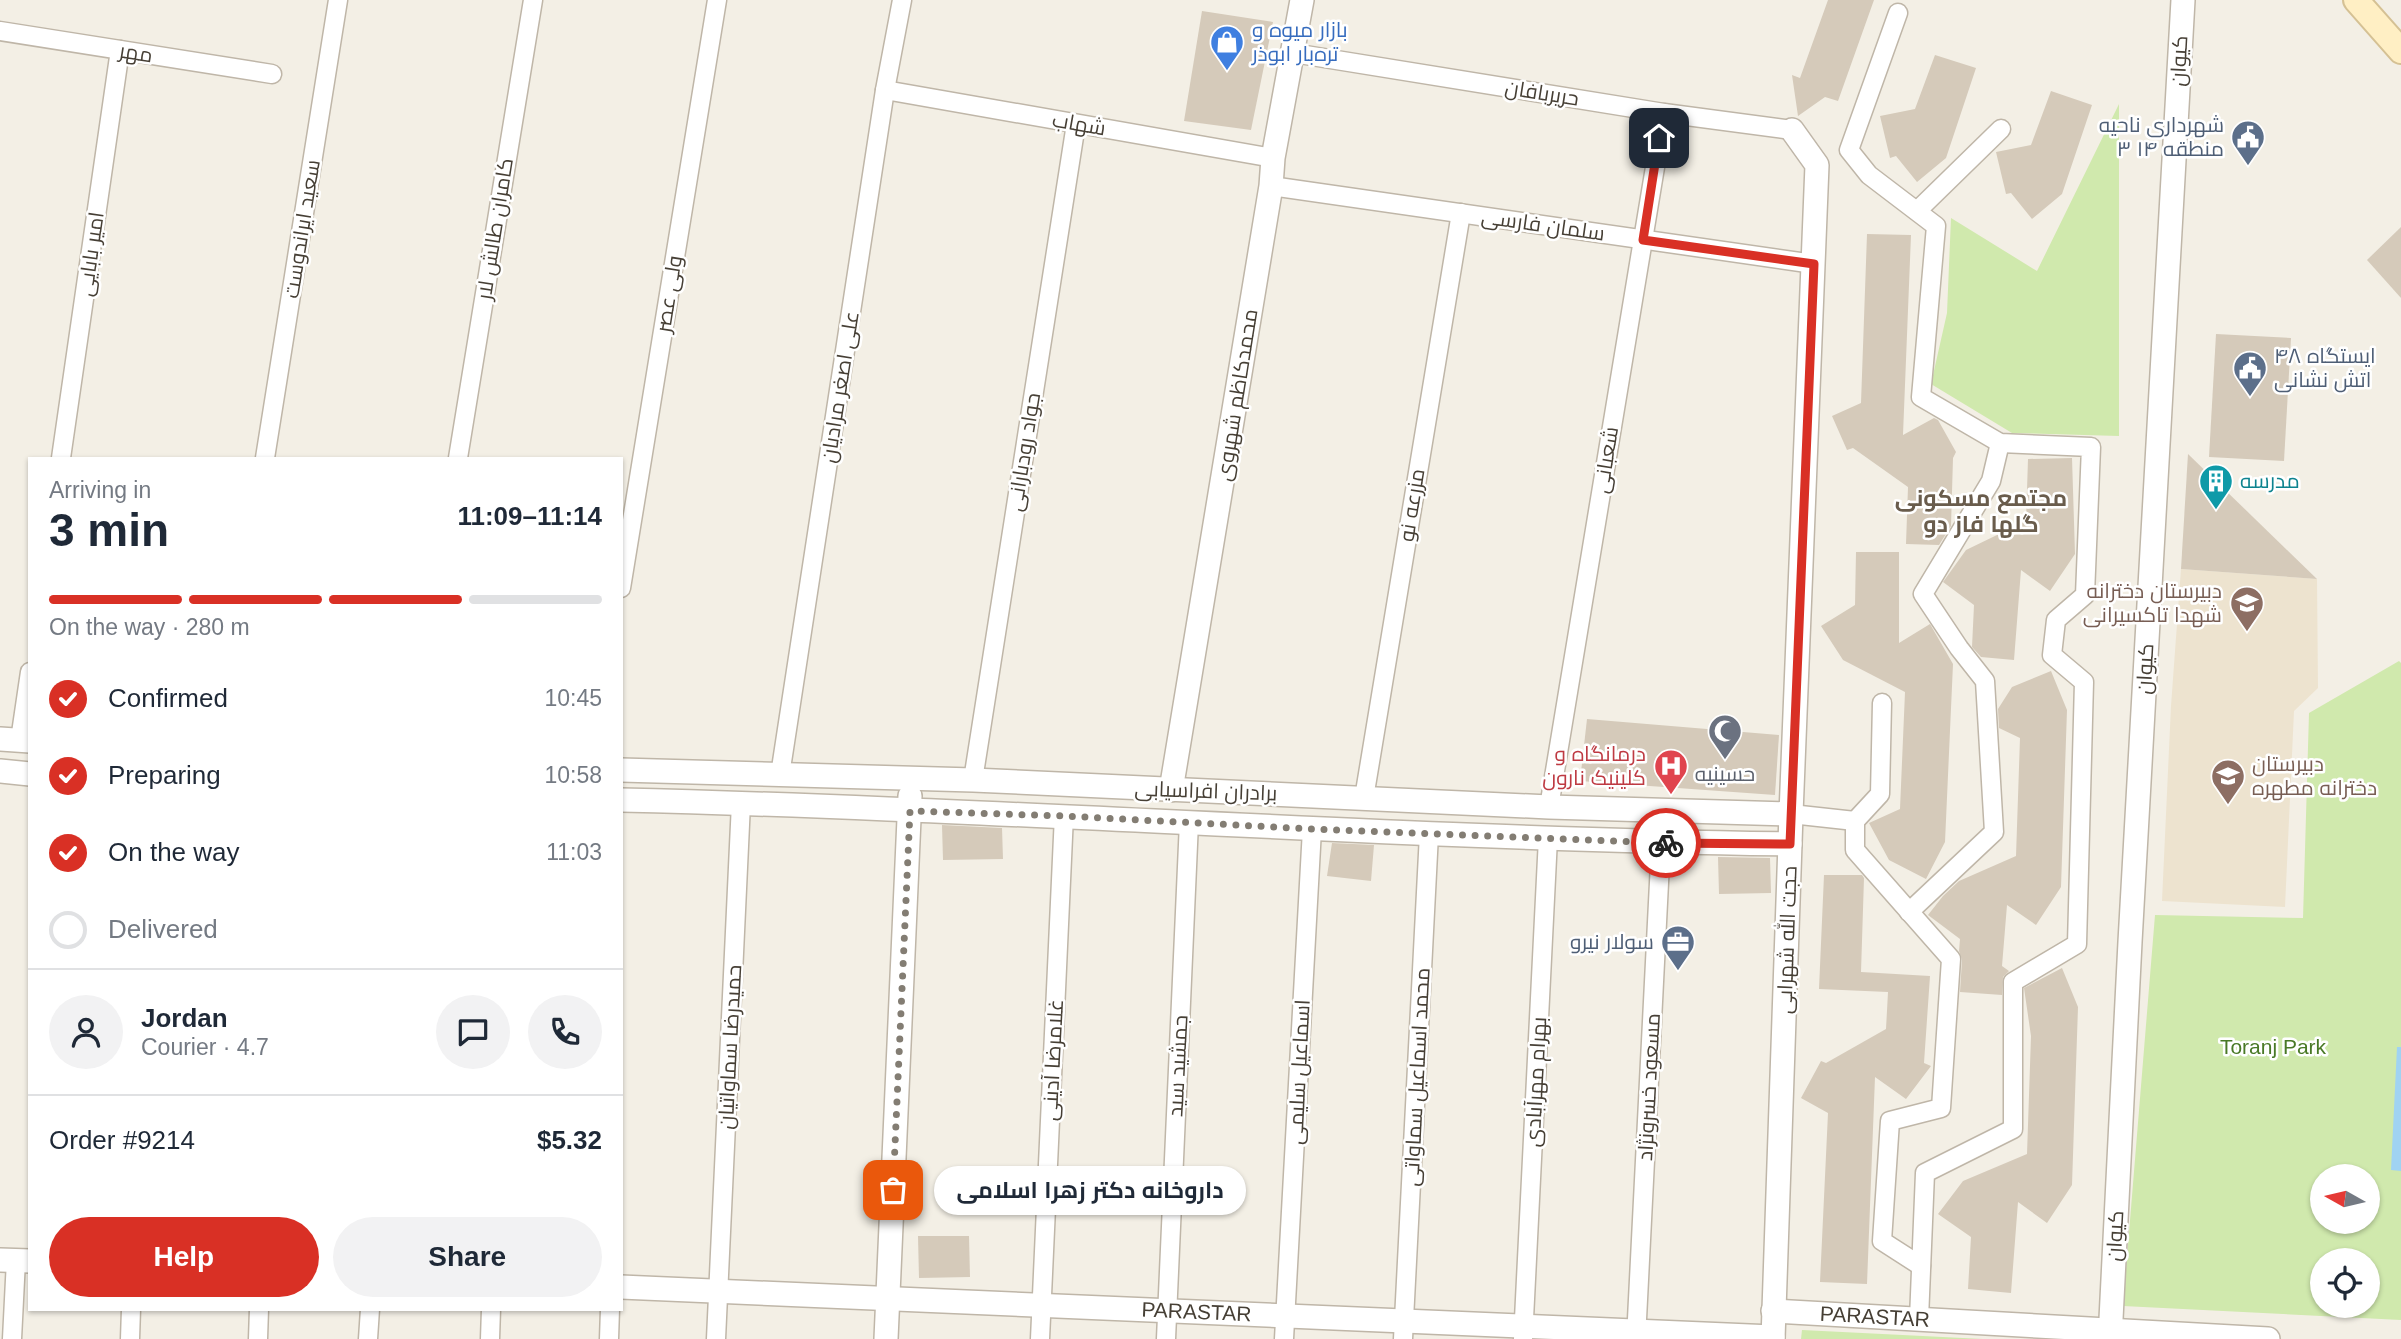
<!DOCTYPE html>
<meta charset="utf-8">
<style>
body{margin:0;font-family:Helvetica,Cairo,sans-serif;background:#f2f2f3;color:#1f2937;height:100vh;display:flex;flex-direction:column;font-size:26px;white-space:nowrap}
*{box-sizing:border-box;margin:0}
p{font-size:23px;color:#747a83}
.icon{flex:none;width:38px;height:38px;fill:none;stroke:currentColor;stroke-width:2;stroke-linecap:round;stroke-linejoin:round}
.map{position:relative;flex:1;overflow:hidden}
.sheet{position:absolute;left:28px;top:457px;width:595px;height:854px;display:flex;flex-direction:column;background:#fff;border-radius:0px;box-shadow:0 2px 5px #0004}
.sheet>*{flex:none}
.needle{width:46px;rotate:278deg}
.tools{position:absolute;left:2310px;top:1164px;display:grid;gap:14px}
.tools a{display:grid;place-items:center;width:70px;height:70px;border-radius:50%;background:#fff;box-shadow:0 2px 5px #0004;font-size:35px}
.pin{position:absolute;display:grid;place-items:center;width:60px;height:60px;color:#fff;margin:-30px;border-radius:14px;box-shadow:0 4px 10px #0006}
.courier{position:absolute;display:grid;place-items:center;width:70px;height:70px;margin:-35px;border:5px solid #d93025;border-radius:50%;background:#fff;color:#222;box-shadow:0 2px 9px #0007}
.bubble{position:absolute;height:49px;border-radius:24px;background:#fff;box-shadow:0 2px 5px #0004;font-size:23px;font-weight:700;line-height:49px;text-align:center}
.overview em{font-style:normal;font-weight:700}
.overview div{display:flex;flex-direction:column-reverse}
.overview{display:flex;align-items:center;justify-content:space-between;height:119px;padding:0 21px}
h1{font-size:46px;font-weight:700;line-height:52px}
.bar{display:grid;grid-template-columns:repeat(4,1fr);gap:10px 7px;align-content:center;height:84px;padding:0 21px}
.bar i{height:9px;border-radius:5px;background:#e0e1e3}
.bar .on{background:#d93025}
.bar p{grid-column:span 4}
.line{display:flex;align-items:center;gap:18px;padding:0 21px;border-top:2px solid #e0e1e3}
.line div{flex:1}
.round{display:grid;place-items:center;flex:none;width:74px;height:74px;border-radius:37px;background:#f2f2f3}
ol{padding:0 21px;list-style:none}
li{display:flex;align-items:center;gap:21px;height:77px}
li p{margin-inline-start:auto}
li .icon{padding:7px;border-radius:50%;background:#d93025;color:#fff;stroke-width:4}
li:last-child{color:#747a83}
li i{width:38px;height:38px;border:4px solid #e0e1e3;border-radius:50%}
.cta{display:flex;gap:14px;margin-top:auto;padding:14px 21px}
.cta a{flex:1;height:80px;border-radius:42px;background:#d93025;color:#fff;font-size:28px;font-weight:700;line-height:80px;text-align:center}
.cta a+a{background:#f2f2f3;color:#1f2937}
.map>svg:first-child{display:block}
.education{fill:#ede3cf}
.green{fill:#d0e9ad;fill-rule:evenodd}
.water{fill:#a0d3f2}
.building{fill:#d5caba}
.lines{fill:none;stroke-linecap:round;stroke-linejoin:round}
.minor-casing{stroke:#bfb6a8;stroke-width:21}
.tertiary-casing{stroke:#bfb6a8;stroke-width:26}
.secondary-casing{stroke:#d5c194;stroke-width:28}
.minor{stroke:#fff;stroke-width:18}
.tertiary{stroke:#fff;stroke-width:23}
.secondary{stroke:#ffefc4;stroke-width:24}
.done{stroke:#837d73;stroke-width:7;stroke-dasharray:0 12.6}
.route{stroke:#d93025;stroke-width:9}
.labels{text-anchor:middle;stroke-width:5;stroke-linejoin:round;paint-order:stroke}
.shop-label{font-size:21px;fill:#366cbe;stroke:#fff;text-anchor:start}
.street-label{font-size:21px;fill:#463f35;stroke:#fff}
.service-label{font-size:21px;fill:#4e5e75;stroke:#fff;text-anchor:end}
.culture-label{font-size:21px;fill:#0d838f;stroke:#fff;text-anchor:start}
.education-label{font-size:21px;fill:#785e54;stroke:#fff;text-anchor:end}
.health-label{font-size:21px;fill:#be3a42;stroke:#fff;text-anchor:end}
.worship-label{font-size:21px;fill:#5b616d;stroke:#fff}
.park-label{font-size:21px;fill:#497926;stroke:#fff}
.neighbourhood-label{font-size:23px;font-weight:bold;fill:#695c4c;stroke:#fff}
</style>
<div class="map">
<svg width="2401" height="1339" viewBox="0 0 2401 1339">
<rect width="100%" height="100%" fill="#f3efe5"/>
<path class="education" d="M2181,569L2317,579L2318,688L2294,711L2285,907L2162,901L2171,706Z"/>
<g class="green">
<path d="M2119,104V436L2012,433L1931,384L1947,313L1951,218L2037,271Z"/>
<path d="M2399,661L2401,663V1320L2123,1306L2155,915L2303,918L2309,713ZM2322,1176H2368V1222H2322ZM2322,1260H2368V1306H2322Z"/>
<path d="M1802,1330L1983,1339H1801Z"/>
</g>
<path class="water" d="M2397,1047H2401V1171L2391,1170Z"/>
<g class="building">
<path d="M1828,0H1874L1838,101L1825,97L1798,116L1792,75L1800,78Z"/>
<path d="M1202,11L1273,22L1251,130L1184,121Z"/>
<path d="M1935,55L1976,68L1946,158L1917,182L1896,156L1890,158L1880,116L1915,109Z"/>
<path d="M2051,91L2092,105L2062,194L2032,219L2011,193L2006,194L1996,152L2031,145Z"/>
<path d="M2401,227V298L2367,260Z"/>
<path d="M1867,234L1911,235L1903,435L1934,418L1938,420L1956,452L1953,458L1951,526L1939,545L1906,544L1908,487L1853,448L1847,450L1832,416L1861,403Z"/>
<path d="M2216,334L2291,338L2284,461L2209,457Z"/>
<path d="M2188,454L2317,579L2181,569Z"/>
<path d="M2072,458L2075,554L2050,591L2021,570L2014,660L1981,657L1972,647L1974,605L1943,582L1966,550L2026,521L2028,459Z"/>
<path d="M1856,552H1899V643L1930,624L1953,664L1945,842L1926,879L1889,860L1869,823L1900,809L1905,692L1843,660L1821,626L1855,605Z"/>
<path d="M2051,671L2067,710L2061,887L2036,925L2007,905L2002,966L2009,971L2003,977L2002,995L1960,992L1962,960L1959,951L1960,939L1928,915L1943,896L1959,881L2016,856L2020,738L1999,728L1998,709L2012,687Z"/>
<path d="M1587,719L1779,735L1775,795L1580,781Z"/>
<path d="M942,825L1002,828L1003,859L943,860Z"/>
<path d="M1332,843L1374,845L1371,881L1327,876Z"/>
<path d="M1718,857L1770,858L1771,893L1719,894Z"/>
<path d="M1824,875H1862L1864,878L1861,972L1930,976L1924,1063L1931,1066L1906,1099L1875,1077L1867,1284L1820,1282L1828,1113L1801,1098L1821,1061L1826,1063L1886,1029L1888,992L1819,989Z"/>
<path d="M2062,968L2078,1007L2072,1185L2047,1223L2018,1202L2011,1293L1968,1289L1971,1237L1938,1214L1963,1181L2027,1154L2031,1036L2024,988Z"/>
<path d="M918,1236H969L970,1277L919,1278Z"/>
</g>
<g class="lines">
<g class="minor-casing">
<g id="minor">
<path d="M1898,13L1849,150L1869,175L1936,226L1921,397L2000,443L2091,447L2085,595L2056,620L2052,655L2084,682L2077,944L2013,982V1129L1925,1173L1919,1319"/>
<path d="M0,31L272,74"/>
<path d="M1293,53L1664,113L1792,130"/>
<path d="M885,90L1273,158"/>
<path d="M1271,186L1814,264"/>
<path d="M1917,211L2001,129"/>
<path d="M61,458L120,50"/>
<path d="M265,458L338,0"/>
<path d="M458,458L533,0"/>
<path d="M621,588L717,0"/>
<path d="M1882,703L1880,794L1855,821V850L1951,959L1941,1108L1890,1121L1882,1241L1921,1266"/>
<path d="M20,740L30,672"/>
<path d="M780,775L885,90L902,0"/>
<path d="M973,780L1076,124"/>
<path d="M1364,798L1461,213"/>
<path d="M1549,807L1664,113"/>
<path d="M1791,814L1855,821"/>
<path d="M1909,912L1994,832L1985,681L1959,648L1923,594L1991,481L2000,443"/>
<path d="M12,1339L16,1260"/>
<path d="M130,1339L131,1309"/>
<path d="M258,1339L259,1309"/>
<path d="M368,1339L370,1309"/>
<path d="M490,1339L491,1309"/>
<path d="M609,1339L610,1309"/>
<path d="M716,1339L741,803"/>
<path d="M1040,1339L1064,815"/>
<path d="M1166,1339L1189,822"/>
<path d="M1284,1339L1312,829"/>
<path d="M1403,1339L1429,834"/>
<path d="M1523,1339L1548,838"/>
<path d="M1636,1339L1661,843"/>
</g>
</g>
<g class="tertiary-casing">
<g id="tertiary">
<path d="M0,739L30,741"/>
<path d="M621,770L973,780L1549,807L1791,814"/>
<path d="M0,771L30,774"/>
<path d="M1171,790L1271,186L1273,158L1302,0"/>
<path d="M621,800C1011,809 1400,839 1790,844"/>
<path d="M0,1260L30,1261"/>
<path id="s1" d="M621,1287L1773,1337"/>
<path id="s2" d="M1773,1311L2268,1339"/>
<path d="M886,1339L910,796"/>
<path d="M1773,1339L1791,814L1817,165L1792,130"/>
<path d="M2110,1339L2130,942L2183,0"/>
</g>
</g>
<g class="secondary-casing">
<path id="secondary" d="M2356,0L2401,51"/>
</g>
<use href="#minor" class="minor"/>
<use href="#tertiary" class="tertiary"/>
<use href="#secondary" class="secondary"/>
</g>
<g class="lines">
<path class="done" d="M893,1190L910,811L1064,816L1312,829L1666,843"/>
<path class="route" d="M1659,138L1643,240L1814,264L1790,844L1666,843"/>
</g>
<defs>
<g id="shop-pin" transform="scale(1.75)"><path d="M0 17L-7.5 6A9.5 9.5 0 1 1 7.5 6Z" fill="#3f7fe0" stroke="#fff"/><path d="M-5-2.5h2.3a2.7 3.5 0 0 1 5.4 0H5L5.5 6h-11ZM-1.5-2.5h3a1.5 2.3 0 0 0-3 0Z" fill="#fff"/></g>
<g id="civic-pin" transform="scale(1.75)"><path d="M0 17L-7.5 6A9.5 9.5 0 1 1 7.5 6Z" fill="#5c6f8a" stroke="#fff"/><path d="M-.6-6.5H3V-4.5H.6V-3L4-1V1h2V6H-6V1h2V-1L-.6-3ZM-1.2 2.5V6h2.4V2.5Z" fill="#fff"/></g>
<g id="building-pin" transform="scale(1.75)"><path d="M0 17L-7.5 6A9.5 9.5 0 1 1 7.5 6Z" fill="#0f9aa8" stroke="#fff"/><path d="M-4-6H4V6H1V3H-1V6H-4ZM-2.5-4.3h1.7v1.8h-1.7ZM.8-4.3h1.7v1.8H.8ZM-2.5-1h1.7V.8h-1.7ZM.8-1h1.7V.8H.8Z" fill="#fff"/></g>
<g id="school-pin" transform="scale(1.75)"><path d="M0 17L-7.5 6A9.5 9.5 0 1 1 7.5 6Z" fill="#8d6e63" stroke="#fff"/><path d="M0-5L7-2L0 1L-7-2ZM-4 1L0 2.5L4 1V4Q0 6-4 4Z" fill="#fff"/></g>
<g id="mosque-pin" transform="scale(1.75)"><path d="M0 17L-7.5 6A9.5 9.5 0 1 1 7.5 6Z" fill="#6b7280" stroke="#fff"/><path d="M3.5-4.9A6 6 0 1 0 3.5 4.9A5 5 0 1 1 3.5-4.9Z" fill="#fff"/></g>
<g id="hospital-pin" transform="scale(1.75)"><path d="M0 17L-7.5 6A9.5 9.5 0 1 1 7.5 6Z" fill="#e0444e" stroke="#fff"/><path d="M-5-5h3v3.5h4V-5h3V5h-3V1.5h-4V5h-3Z" fill="#fff"/></g>
<g id="office-pin" transform="scale(1.75)"><path d="M0 17L-7.5 6A9.5 9.5 0 1 1 7.5 6Z" fill="#5c6f8a" stroke="#fff"/><path d="M-6-3h4V-5.5h4V-3h4V5H-6ZM-1-4.5V-3h2v-1.5ZM-6 0V1H6V0Z" fill="#fff"/></g>
</defs>
<g fill-rule="evenodd">
<use href="#shop-pin" x="1227" y="42"/>
<use href="#civic-pin" x="2248" y="137"/>
<use href="#civic-pin" x="2250" y="368"/>
<use href="#building-pin" x="2216" y="481"/>
<use href="#school-pin" x="2247" y="603"/>
<use href="#mosque-pin" x="1725" y="731"/>
<use href="#hospital-pin" x="1671" y="766"/>
<use href="#school-pin" x="2228" y="776"/>
<use href="#office-pin" x="1678" y="942"/>
</g>
<g class="labels">
<g class="shop-label">
<text x="1252" y="37">بازار میوه و<tspan x="1252" dy="24">تره‌بار ابوذر</tspan></text>
</g>
<g class="street-label">
<text transform="translate(136 53) rotate(9)" y="7">مهر</text>
<text transform="translate(2179 61) rotate(-87)" y="7">کیوان</text>
<text transform="translate(1542 93) rotate(9)" y="7">حریربافان</text>
<text transform="translate(1079 124) rotate(10)" y="7">شهاب</text>
<text transform="translate(1543 225) rotate(8)" y="7">سلمان فارسی</text>
<text transform="translate(302 229) rotate(-81)" y="7">سعید ایراندوست</text>
<text transform="translate(495 229) rotate(-81)" y="7">کامران طالش لار</text>
<text transform="translate(91 254) rotate(-82)" y="7">امیر بابایی</text>
<text transform="translate(669 294) rotate(-81)" y="7">ولی عصر</text>
<text transform="translate(840 387) rotate(-81)" y="7">علی اصغر مرادیان</text>
<text transform="translate(1237 395) rotate(-81)" y="7">محمدکاظم شهروی</text>
<text transform="translate(1024 452) rotate(-81)" y="7">جواد رودبارانی</text>
<text transform="translate(1606 460) rotate(-81)" y="7">شعبانی</text>
<text transform="translate(1412 505) rotate(-81)" y="7">مزرعه نو</text>
<text transform="translate(2145 669) rotate(-87)" y="7">کیوان</text>
<text transform="translate(1206 791) rotate(2)" y="7">برادران افراسیابی</text>
<text transform="translate(1787 940) rotate(-88)" y="7">حجت الله شهرابی</text>
<text transform="translate(730 1047) rotate(-87)" y="7">حمیدرضا سماواتیان</text>
<text transform="translate(1053 1060) rotate(-87)" y="7">غلامرضا آدینی</text>
<text transform="translate(1178 1066) rotate(-87)" y="7">جمشید سید</text>
<text transform="translate(1299 1072) rotate(-87)" y="7">اسماعیل سلیمی</text>
<text transform="translate(1417 1077) rotate(-87)" y="7">محمد اسماعیل سماواتی</text>
<text transform="translate(1536 1082) rotate(-87)" y="7">بهرام مهرآبادی</text>
<text transform="translate(1649 1087) rotate(-87)" y="7">مسعود خسرونژاد</text>
<text transform="translate(2115 1236) rotate(-87)" y="7">کیوان</text>
<text dy="7" stroke="none"><textPath href="#s1" startOffset="576">PARASTAR</textPath></text>
<text dy="7" stroke="none"><textPath href="#s2" startOffset="102">PARASTAR</textPath></text>
</g>
<g class="service-label">
<text x="2224" y="132">شهرداری ناحیه<tspan x="2224" dy="24">۳ منطقه ۱۴</tspan></text>
<text x="2274" y="363" text-anchor="start">ایستگاه ۴۸<tspan x="2274" dy="24">اتش نشانی</tspan></text>
<text x="1654" y="949">سولار نیرو</text>
</g>
<g class="culture-label">
<text x="2240" y="488">مدرسه</text>
</g>
<g class="education-label">
<text x="2222" y="598">دبیرستان دخترانه<tspan x="2222" dy="24">شهدا تاکسیرانی</tspan></text>
<text x="2252" y="771" text-anchor="start">دبیرستان<tspan x="2252" dy="24">دخترانه مطهره</tspan></text>
</g>
<g class="health-label">
<text x="1646" y="761">درمانگاه و<tspan x="1646" dy="24">کلینیک نارون</tspan></text>
</g>
<g class="worship-label">
<text x="1725" y="781">حسینیه</text>
</g>
<g class="park-label">
<text x="2273" y="1054">Toranj Park</text>
</g>
<g class="neighbourhood-label">
<text x="1981" y="506">مجتمع مسکونی<tspan x="1981" dy="26">گلها فاز دو</tspan></text>
</g>
</g>
</svg>
<div class="tools">
<a><svg class="needle" viewBox="-14 -14 28 28"><path d="M0-13l5 13h-10z" fill="#e53935"/><path d="M0 13l5-13h-10z" fill="#747a83"/></svg></a>
<a><svg class="icon" aria-label="locate" viewBox="0 0 24 24"><circle cx="12" cy="12" r="6"/><path d="M12 2v4M12 18v4M2 12h4M18 12h4"/></svg></a>
</div>
<div class="pin" style="left:893px;top:1190px;background:#ea580c"><svg class="icon" aria-label="bag" viewBox="0 0 24 24"><path d="M5 8h14l-1 12H6zM9 8a3 3 0 0 1 6 0"/></svg></div>
<div class="pin" style="left:1659px;top:138px;background:#1f2937"><svg class="icon" aria-label="home" viewBox="0 0 24 24"><path d="M3 11l9-7 9 7M6 9v11h12V9"/></svg></div>
<div class="courier" style="left:1666px;top:843px"><svg class="icon" aria-label="bike" viewBox="0 0 24 24"><circle cx="6" cy="16" r="4"/><circle cx="18" cy="16" r="4"/><path d="M6 16l4-8h5l3 8M10 8l3 8H6M13 5h3"/></svg></div>
<div class="bubble" style="left:934px;top:1166px;width:312px">داروخانه دکتر زهرا اسلامی</div>
<section class="sheet">
<div class="overview"><div><h1>3 min</h1><p>Arriving in</p></div><em>11:09–11:14</em></div>
<div class="bar"><i class="on"></i><i class="on"></i><i class="on"></i><i></i><p>On the way · 280 m</p></div>
<ol>
<li><svg class="icon" aria-label="check" viewBox="0 0 24 24"><path d="M5 12l5 5 9-10"/></svg>Confirmed<p>10:45</p></li>
<li><svg class="icon" aria-label="check" viewBox="0 0 24 24"><path d="M5 12l5 5 9-10"/></svg>Preparing<p>10:58</p></li>
<li><svg class="icon" aria-label="check" viewBox="0 0 24 24"><path d="M5 12l5 5 9-10"/></svg>On the way<p>11:03</p></li>
<li><i></i>Delivered</li>
</ol>
<div class="line" style="height:126px"><a class="round"><svg class="icon" aria-label="person" viewBox="0 0 24 24"><circle cx="12" cy="8" r="4"/><path d="M4 21q1-7 8-7t8 7"/></svg></a><div><b>Jordan</b><p>Courier · 4.7</p></div><a class="round"><svg class="icon" aria-label="chat" viewBox="0 0 24 24"><path d="M4 5h16v11H9l-5 4z"/></svg></a><a class="round"><svg class="icon" aria-label="phone" viewBox="0 0 24 24"><path d="M5 4h4l2 5-3 2q2 4 5 5l2-3 5 2v4C11 20 4 13 5 4z"/></svg></a></div>
<div class="line" style="height:91px"><div>Order #9214</div><b>$5.32</b></div>
<div class="cta"><a>Help</a><a>Share</a></div>
</section>
</div>
